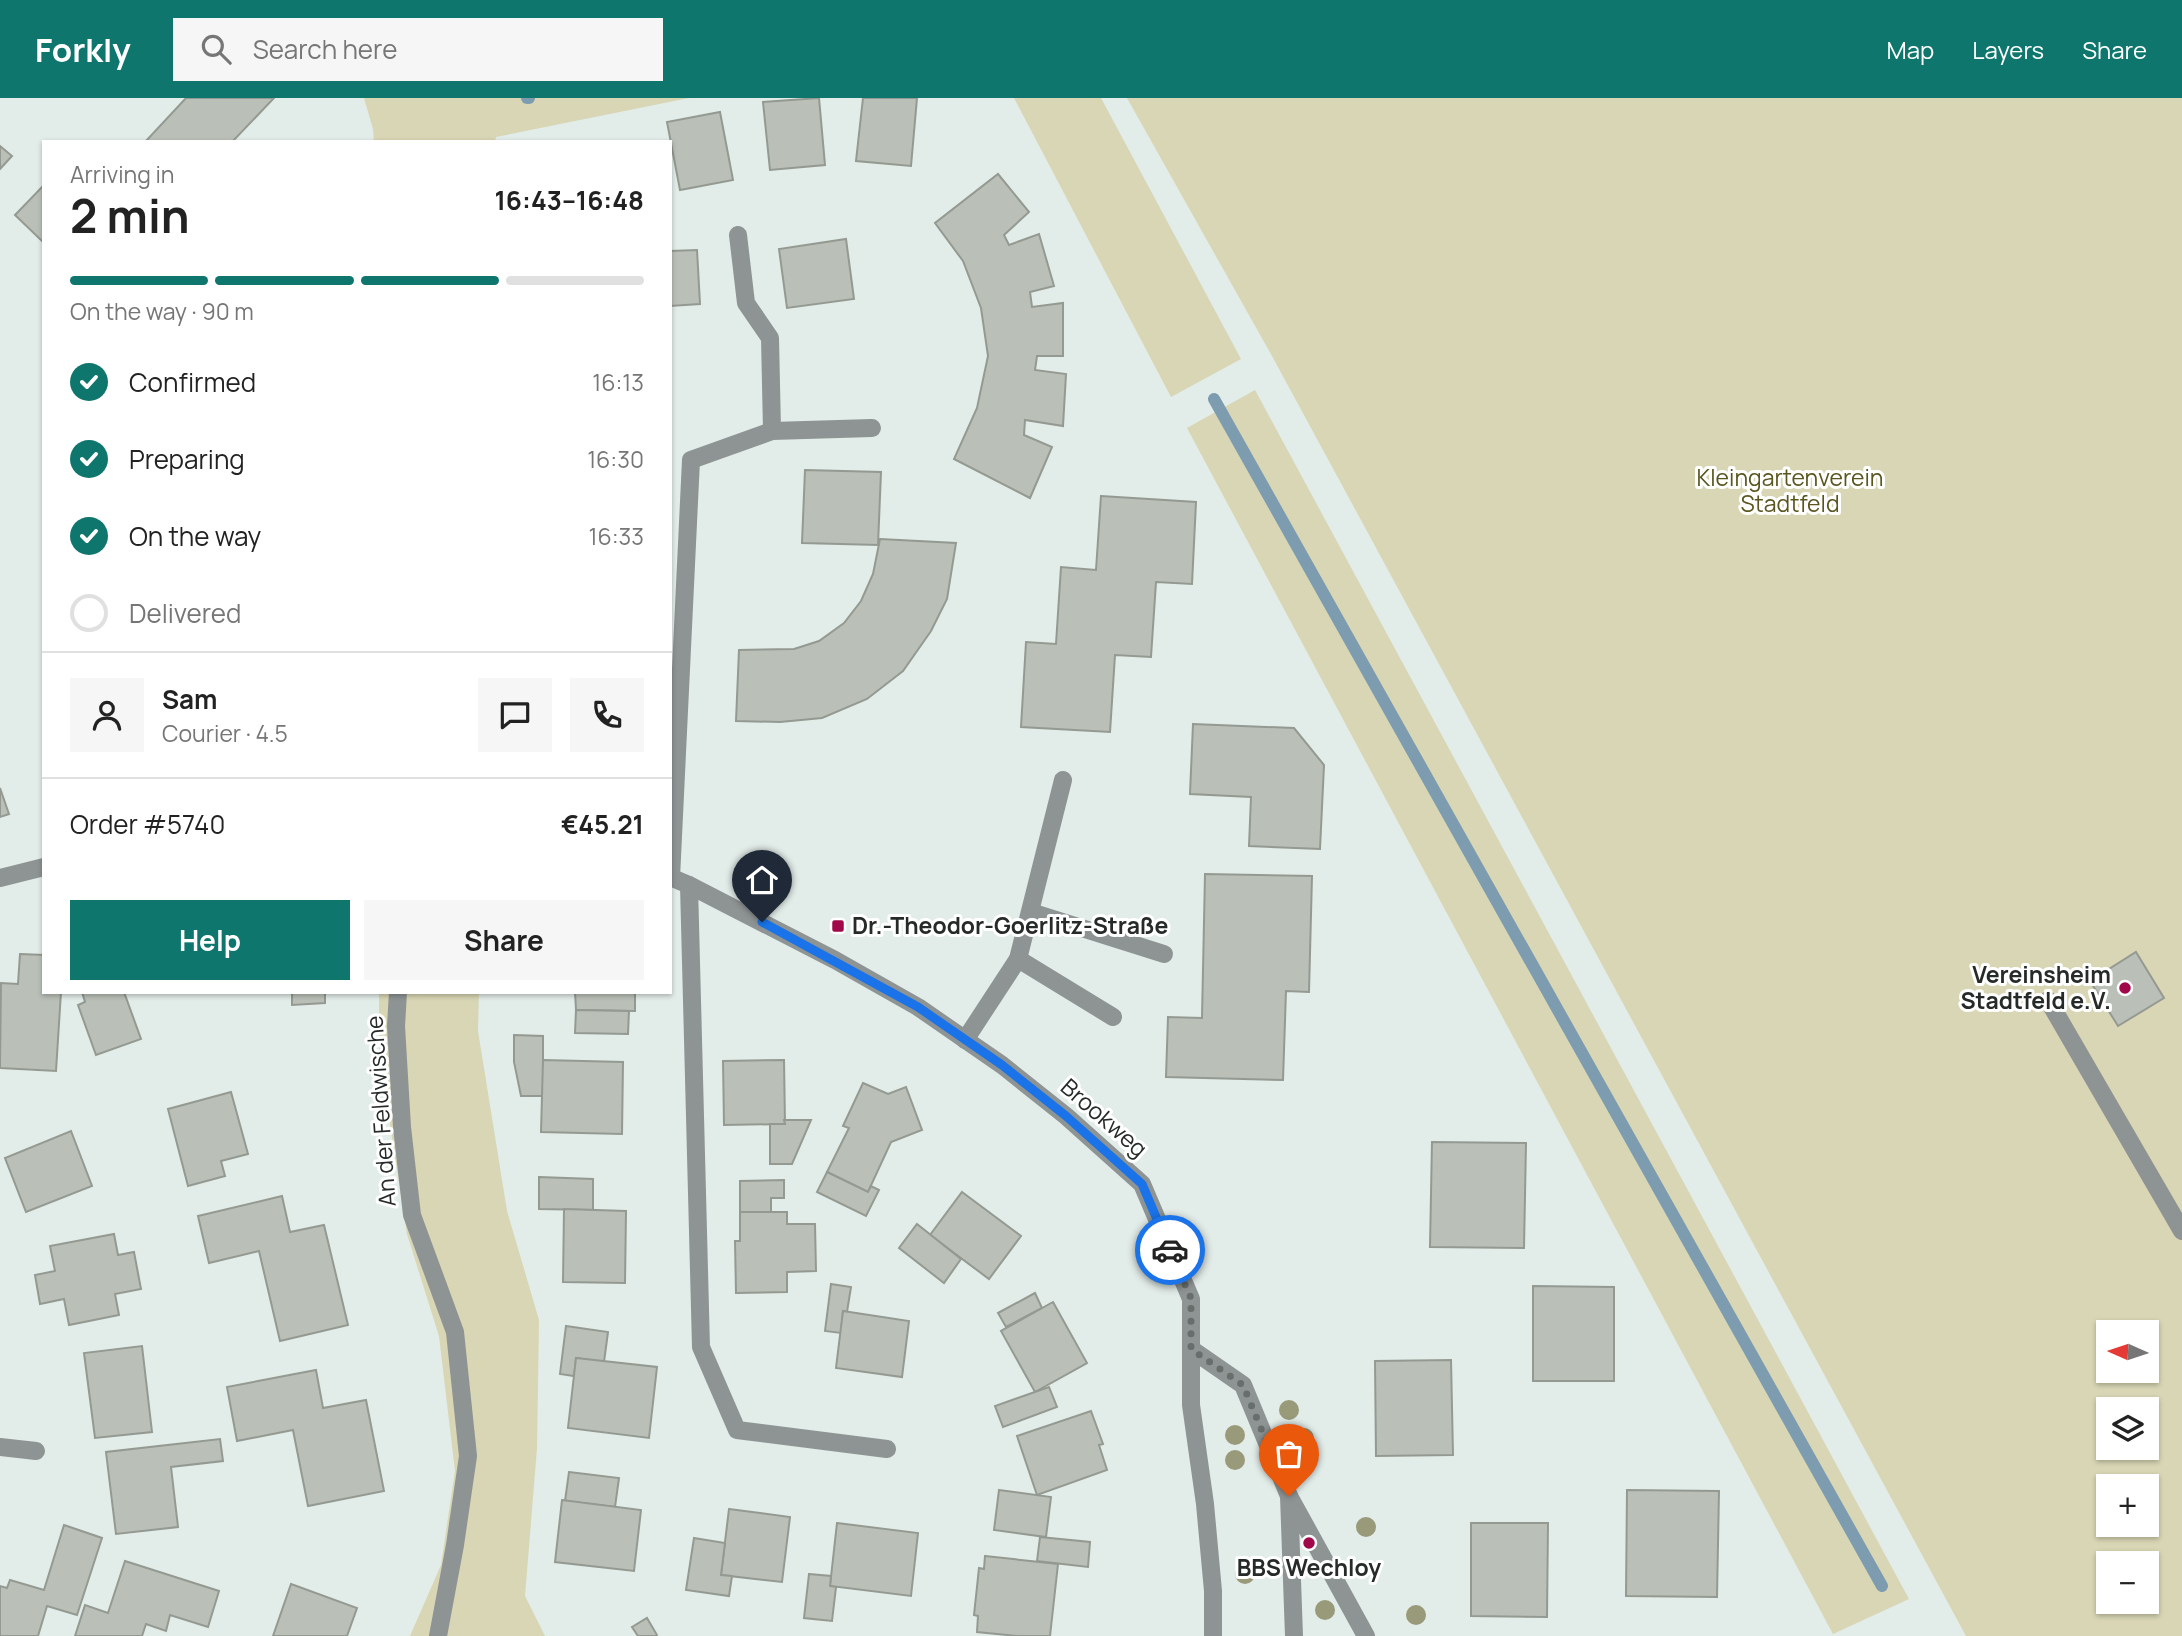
<!DOCTYPE html>
<meta charset="utf-8">
<style>
body{margin:0;font-family:Manrope,sans-serif;background:#f6f6f6;color:#222;height:100vh;display:flex;flex-direction:column;font-size:26px;white-space:nowrap}
*{box-sizing:border-box;margin:0}
p{font-size:23px;color:#767676}
.icon{flex:none;width:38px;height:38px;fill:none;stroke:currentColor;stroke-width:2;stroke-linecap:round;stroke-linejoin:round}
.map{position:relative;flex:1;overflow:hidden}
.drawer{position:absolute;left:42px;top:42px;width:630px;height:854px;display:flex;flex-direction:column;background:#fff;border-radius:0px;box-shadow:0 2px 5px #0004}
.drawer>*{flex:none}
.needle{width:46px;rotate:273deg}
.controls{position:absolute;left:2096px;top:1222px;display:grid;gap:14px}
.controls a{display:grid;place-items:center;width:63px;height:63px;border-radius:0px;background:#fff;box-shadow:0 2px 5px #0004;font-size:35px}
.pin{position:absolute;display:grid;place-items:center;width:60px;height:60px;color:#fff;margin:-72px -30px;border-radius:50% 50% 50% 0;rotate:-45deg;box-shadow:0 0 7px #0007}
.pin .icon{rotate:45deg}
.courier{position:absolute;display:grid;place-items:center;width:70px;height:70px;margin:-35px;border:5px solid #1a73e8;border-radius:50%;background:#fff;color:#222;box-shadow:0 2px 9px #0007}
.summary em{font-style:normal;font-weight:700}
.summary div{display:flex;flex-direction:column-reverse}
.summary{display:flex;align-items:center;justify-content:space-between;height:119px;padding:0 28px}
h1{font-size:46px;font-weight:700;line-height:52px}
.bar{display:grid;grid-template-columns:repeat(4,1fr);gap:10px 7px;align-content:center;height:84px;padding:0 28px}
.bar i{height:9px;border-radius:5px;background:#e0e0e0}
.bar .selected{background:#0f766e}
.bar p{grid-column:span 4}
.line{display:flex;align-items:center;gap:18px;padding:0 28px;border-top:2px solid #e0e0e0}
.line div{flex:1}
.round{display:grid;place-items:center;flex:none;width:74px;height:74px;border-radius:0px;background:#f6f6f6}
ol{padding:0 28px;list-style:none}
li{display:flex;align-items:center;gap:21px;height:77px}
li p{margin-inline-start:auto}
li .icon{padding:7px;border-radius:50%;background:#0f766e;color:#fff;stroke-width:4}
li:last-child{color:#767676}
li i{width:38px;height:38px;border:4px solid #e0e0e0;border-radius:50%}
.primary-button{display:flex;gap:14px;margin-top:auto;padding:14px 28px}
.primary-button a{flex:1;height:80px;border-radius:0px;background:#0f766e;color:#fff;font-size:28px;font-weight:700;line-height:80px;text-align:center}
.primary-button a+a{background:#f6f6f6;color:#222}
header{display:flex;align-items:center;gap:42px;box-sizing:border-box;height:98px;padding:0 35px;background:#0f766e;color:#fff}
header strong{font-size:33px}
nav{display:flex;gap:38px;margin-inline-start:auto;font-size:24px}
.search{width:490px;height:63px;background:#f6f6f6;display:flex;align-items:center;gap:18px;box-sizing:border-box;padding:0 24px;border-radius:0px;color:#767676;font-size:26px}
.map>svg:first-child{display:block}
.green{fill:#d8d6b4;fill-rule:evenodd}
.lines{fill:none;stroke-linecap:round;stroke-linejoin:round}
.stream{stroke:#7d9cb0;stroke-width:12}
.building{fill:#bac0b8;stroke:#949a92;stroke-width:2}
.minor{stroke:#8e9394;stroke-width:18}
.tree{fill:#989a79}
.done{stroke:#686e6b;stroke-width:7;stroke-dasharray:0 12.6}
.route{stroke:#1a73e8;stroke-width:9}
.poi-dot{fill:#a10849;stroke:#fff;stroke-width:2.5}
.labels{text-anchor:middle;stroke-width:6;stroke-linejoin:round;paint-order:stroke}
.park-label{font-size:23px;fill:#5b561f;stroke:#fff}
.poi-label{font-size:23px;font-weight:bold;fill:#262a28;stroke:#fff;text-anchor:start}
.street-label{font-size:23px;fill:#262a28;stroke:#fff}
</style>
<header>
<strong>Forkly</strong>
<div class="search"><svg class="icon" aria-label="search" viewBox="0 0 24 24"><circle cx="10" cy="10" r="6"/><path d="M15 15l6 6"/></svg>Search here</div>
<nav><a>Map</a><a>Layers</a><a>Share</a></nav>
</header>
<div class="map">
<svg width="2182" height="1538" viewBox="0 0 2182 1538">
<rect width="100%" height="100%" fill="#e2ece8"/>
<g class="green">
<path d="M364,0H689L496,39L495,44H374L373,31Z"/>
<path d="M1014,0H1101L1241,261L1171,299Z"/>
<path d="M1127,0H2182V1538H1966L1272,258ZM2109,1234H2147V1272H2109ZM2109,1311H2147V1349H2109ZM2109,1388H2147V1426H2109ZM2109,1465H2147V1503H2109Z"/>
<path d="M1255,292L1909,1501L1833,1536L1187,330Z"/>
<path d="M379,894H479L478,933L507,1113L539,1222L537,1350L525,1498L545,1538H410L441,1467L455,1373L439,1238L407,1136L379,956Z"/>
</g>
<g class="lines">
<g class="stream">
<path d="M527,0H529"/>
<path d="M1214,301L1882,1488"/>
</g>
</g>
<g class="building">
<path d="M186,0H274L232,44H145Z"/>
<path d="M819,0L825,67L770,72L763,4Z"/>
<path d="M863,0H917L911,68L856,63Z"/>
<path d="M720,14L733,82L680,92L667,24Z"/>
<path d="M0,48L12,58L0,71Z"/>
<path d="M998,76L1029,114L1004,137L1009,147L1039,136L1054,188L1030,194L1032,209L1063,205V258H1037L1035,272L1066,276L1063,328L1025,322L1024,337L1052,349L1030,400L954,361L977,310L988,258L981,210L963,163L935,125Z"/>
<path d="M44,87V145L15,117Z"/>
<path d="M846,141L854,201L787,210L779,151Z"/>
<path d="M697,152L700,206L670,208V153Z"/>
<path d="M805,372L881,374L878,447L802,445Z"/>
<path d="M1101,398L1196,404L1192,486L1156,484L1151,559L1115,557L1110,634L1021,629L1026,544L1056,546L1061,469L1096,472Z"/>
<path d="M880,441L956,445L947,501L931,533L903,573L867,601L822,620L780,624L736,623L739,552L794,551L819,543L844,525L861,503L873,476Z"/>
<path d="M1193,626L1294,630L1324,667L1320,751L1249,748L1251,699L1190,696Z"/>
<path d="M0,690L9,716L0,719Z"/>
<path d="M1205,776L1312,778L1309,894L1286,893L1283,982L1166,979L1168,919L1202,920Z"/>
<path d="M2136,854L2164,900L2118,928L2090,883Z"/>
<path d="M20,856L44,857V894H61L56,973L0,970L1,885L18,886Z"/>
<path d="M82,894H124L141,941L96,957L78,907L85,904Z"/>
<path d="M292,894H325V905L292,907Z"/>
<path d="M575,894H635V913L576,912Z"/>
<path d="M576,912L629,913L628,936L575,935Z"/>
<path d="M514,937L543,938V998H521L514,964Z"/>
<path d="M543,962L623,964L622,1036L541,1034Z"/>
<path d="M784,962L785,1026L724,1027L723,963Z"/>
<path d="M863,985L888,996L906,989L922,1032L891,1044L868,1094L827,1074L849,1030L843,1028Z"/>
<path d="M231,994L248,1056L221,1063L225,1078L188,1088L168,1011Z"/>
<path d="M784,1022H811L792,1066H770V1026H785Z"/>
<path d="M71,1033L92,1088L26,1114L5,1060Z"/>
<path d="M1432,1044L1526,1045L1524,1150L1430,1149Z"/>
<path d="M827,1074L868,1094L871,1088L879,1092L866,1118L817,1094Z"/>
<path d="M539,1079L593,1081V1112L539,1111Z"/>
<path d="M784,1082V1100H771V1114H740V1083Z"/>
<path d="M962,1094L1021,1138L989,1181L930,1137Z"/>
<path d="M282,1098L290,1134L324,1127L348,1227L280,1243L259,1153L209,1165L198,1118Z"/>
<path d="M564,1111L626,1113L625,1185L563,1184Z"/>
<path d="M740,1114H787V1126H815L816,1173L787,1174V1194L736,1195L735,1143H740Z"/>
<path d="M917,1126L961,1161L944,1185L899,1150Z"/>
<path d="M114,1136L118,1157L134,1154L141,1191L115,1196L119,1217L69,1227L64,1201L40,1206L35,1177L55,1173L50,1148Z"/>
<path d="M831,1186L851,1189L847,1214L843,1213L841,1235L825,1233Z"/>
<path d="M1533,1188L1614,1189V1283H1533Z"/>
<path d="M1035,1195L1042,1210L1006,1229L998,1215Z"/>
<path d="M1053,1204L1087,1265L1035,1294L1001,1233Z"/>
<path d="M843,1213L909,1223L902,1279L836,1270Z"/>
<path d="M566,1228L608,1234L604,1264L576,1260L574,1278L560,1276Z"/>
<path d="M142,1248L152,1334L95,1340L84,1255Z"/>
<path d="M576,1260L657,1269L649,1340L568,1330Z"/>
<path d="M1451,1262L1453,1357L1376,1358L1375,1263Z"/>
<path d="M316,1272L323,1310L366,1302L384,1393L308,1408L293,1332L237,1343L227,1289Z"/>
<path d="M1049,1289L1057,1309L1003,1329L995,1308Z"/>
<path d="M1091,1313L1103,1346L1099,1347L1107,1372L1037,1397L1017,1338Z"/>
<path d="M220,1341L223,1363L171,1369L178,1429L116,1436L106,1354Z"/>
<path d="M569,1374L619,1380L615,1409L565,1403Z"/>
<path d="M999,1392L1051,1399L1046,1439L994,1432Z"/>
<path d="M1627,1392L1719,1393L1717,1499L1626,1498Z"/>
<path d="M562,1402L641,1412L634,1473L555,1464Z"/>
<path d="M729,1411L790,1419L782,1484L721,1477Z"/>
<path d="M837,1425L918,1435L911,1498L830,1488Z"/>
<path d="M1471,1425H1548L1547,1519L1471,1518Z"/>
<path d="M64,1427L102,1440L77,1517L47,1508L38,1538H0V1488L7,1490L10,1482L44,1492Z"/>
<path d="M1040,1439L1090,1444L1088,1469L1037,1463Z"/>
<path d="M694,1440L725,1445L721,1477L732,1478L729,1498L686,1492Z"/>
<path d="M985,1458L1058,1466L1050,1538H1017L977,1534L978,1518L974,1517L979,1470L984,1471Z"/>
<path d="M125,1463L219,1493L208,1529L170,1517L166,1533L146,1526L142,1538H75L85,1507L108,1515Z"/>
<path d="M809,1476L831,1478L830,1488L836,1489L832,1523L804,1520Z"/>
<path d="M291,1486L357,1510L347,1538H273Z"/>
<path d="M647,1520L657,1537L656,1538H638L632,1529Z"/>
</g>
<g class="lines">
<g class="minor">
<path d="M738,137L746,205L770,240L772,333"/>
<path d="M670,779L689,787L835,862L918,909L1002,967L1066,1018L1142,1086L1191,1201V1307L1205,1406L1213,1493V1538"/>
<path d="M0,780L44,769"/>
<path d="M671,780L691,362L772,333L872,330"/>
<path d="M689,787L701,1249L737,1332L887,1351"/>
<path d="M1031,814L1164,856"/>
<path d="M1018,861L1063,682"/>
<path d="M398,894L396,928L402,1029L412,1117L455,1234L468,1358L455,1447L438,1538"/>
<path d="M2048,902L2182,1133"/>
<path d="M965,942L1018,861L1113,919"/>
<path d="M1191,1251L1243,1287L1289,1398"/>
<path d="M0,1349L36,1353"/>
<path d="M1294,1538L1289,1398L1366,1538"/>
</g>
</g>
<g class="tree">
<circle cx="1289" cy="1312" r="10"/>
<circle cx="1235" cy="1337" r="10"/>
<circle cx="1304" cy="1340" r="10"/>
<circle cx="1235" cy="1362" r="10"/>
<circle cx="1366" cy="1429" r="10"/>
<circle cx="1245" cy="1476" r="10"/>
<circle cx="1325" cy="1512" r="10"/>
<circle cx="1416" cy="1517" r="10"/>
</g>
<g class="lines">
<path class="done" d="M1170,1152L1191,1200V1251L1243,1287L1289,1398"/>
<path class="route" d="M762,824L918,909L1002,967L1066,1018L1142,1086L1170,1152"/>
</g>
<g class="poi-dot">
<rect x="831" y="821" width="14" height="14" rx="3.5"/>
<circle cx="2125" cy="890" r="7"/>
<circle cx="1309" cy="1445" r="7"/>
</g>
<g class="labels">
<g class="park-label">
<text x="1790" y="388">Kleingartenverein<tspan x="1790" dy="26">Stadtfeld</tspan></text>
</g>
<g class="poi-label">
<text x="852" y="836">Dr.-Theodor-Goerlitz-Straße</text>
<text x="2111" y="885" text-anchor="end">Vereinsheim<tspan x="2111" dy="26">Stadtfeld e.V.</tspan></text>
<text x="1309" y="1478" text-anchor="middle">BBS Wechloy</text>
</g>
<g class="street-label">
<text transform="translate(381 1013) rotate(-94)" y="8">An der Feldwische</text>
<text transform="translate(1104 1020) rotate(41)" y="8">Brookweg</text>
</g>
</g>
</svg>
<div class="controls">
<a><svg class="needle" viewBox="-14 -14 28 28"><path d="M0-13l5 13h-10z" fill="#e53935"/><path d="M0 13l5-13h-10z" fill="#767676"/></svg></a>
<a><svg class="icon" aria-label="layers" viewBox="0 0 24 24"><path d="M12 4l9 5-9 5-9-5zM3 14l9 5 9-5"/></svg></a>
<a>+</a>
<a>−</a>
</div>
<div class="pin" style="left:1289px;top:1398px;background:#ea580c"><svg class="icon" aria-label="bag" viewBox="0 0 24 24"><path d="M5 8h14l-1 12H6zM9 8a3 3 0 0 1 6 0"/></svg></div>
<div class="pin" style="left:762px;top:824px;background:#1f2937"><svg class="icon" aria-label="home" viewBox="0 0 24 24"><path d="M3 11l9-7 9 7M6 9v11h12V9"/></svg></div>
<div class="courier" style="left:1170px;top:1152px"><svg class="icon" aria-label="car" viewBox="0 0 24 24"><path d="M5 17H2v-5l4-1 3-4h7l3 4 3 1v5h-3M9 17h6M6 11h13"/><circle cx="7" cy="17" r="2"/><circle cx="17" cy="17" r="2"/></svg></div>
<section class="drawer">
<div class="summary"><div><h1>2 min</h1><p>Arriving in</p></div><em>16:43–16:48</em></div>
<div class="bar"><i class="selected"></i><i class="selected"></i><i class="selected"></i><i></i><p>On the way · 90 m</p></div>
<ol>
<li><svg class="icon" aria-label="check" viewBox="0 0 24 24"><path d="M5 12l5 5 9-10"/></svg>Confirmed<p>16:13</p></li>
<li><svg class="icon" aria-label="check" viewBox="0 0 24 24"><path d="M5 12l5 5 9-10"/></svg>Preparing<p>16:30</p></li>
<li><svg class="icon" aria-label="check" viewBox="0 0 24 24"><path d="M5 12l5 5 9-10"/></svg>On the way<p>16:33</p></li>
<li><i></i>Delivered</li>
</ol>
<div class="line" style="height:126px"><a class="round"><svg class="icon" aria-label="person" viewBox="0 0 24 24"><circle cx="12" cy="8" r="4"/><path d="M4 21q1-7 8-7t8 7"/></svg></a><div><b>Sam</b><p>Courier · 4.5</p></div><a class="round"><svg class="icon" aria-label="chat" viewBox="0 0 24 24"><path d="M4 5h16v11H9l-5 4z"/></svg></a><a class="round"><svg class="icon" aria-label="phone" viewBox="0 0 24 24"><path d="M5 4h4l2 5-3 2q2 4 5 5l2-3 5 2v4C11 20 4 13 5 4z"/></svg></a></div>
<div class="line" style="height:91px"><div>Order #5740</div><b>€45.21</b></div>
<div class="primary-button"><a>Help</a><a>Share</a></div>
</section>
</div>
